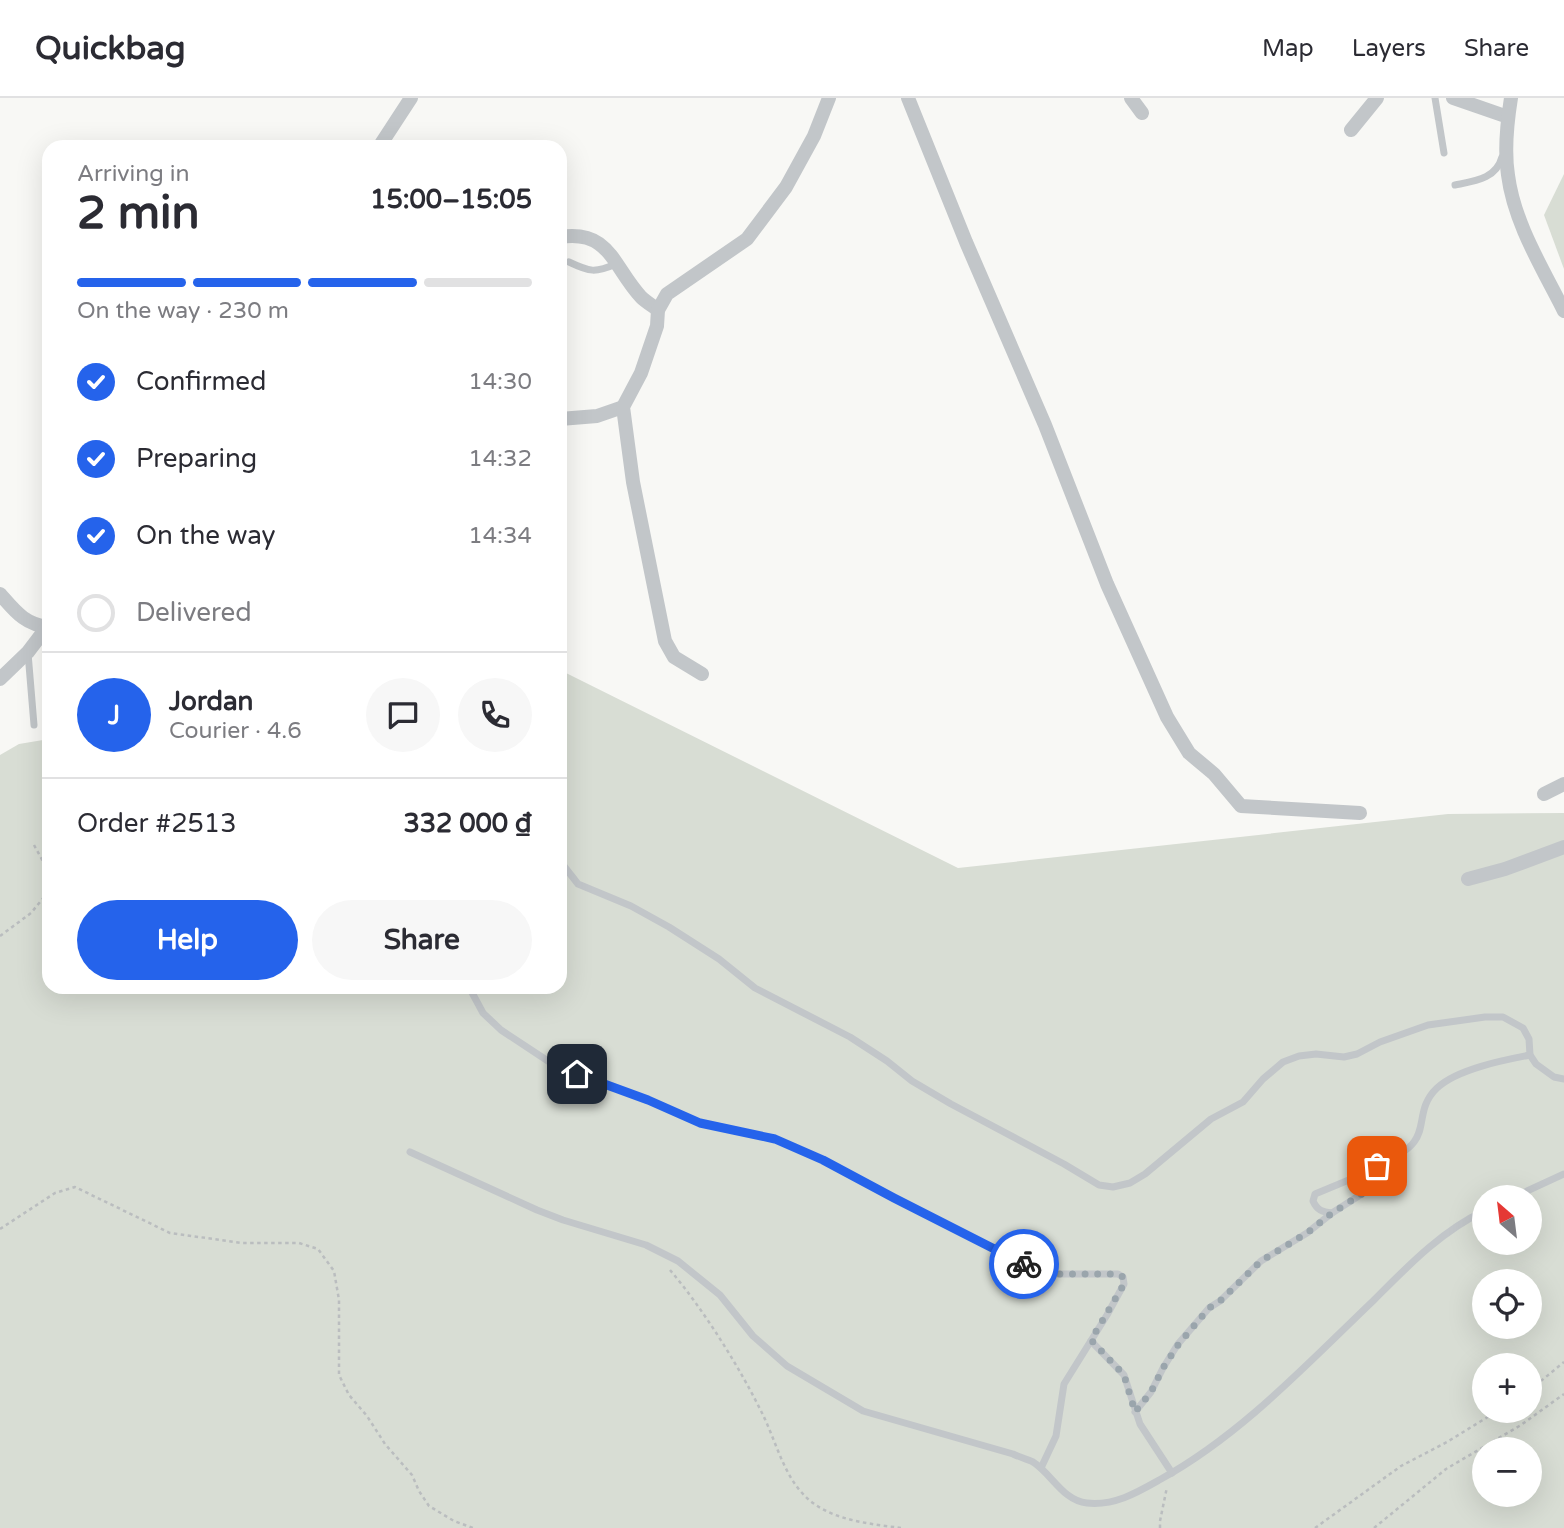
<!DOCTYPE html>
<meta charset="utf-8">
<style>
body{margin:0;font-family:"Varela Round",sans-serif;background:#f7f7f7;color:#2b2b33;height:100vh;display:flex;flex-direction:column;font-size:26px;white-space:nowrap}
*{box-sizing:border-box;margin:0}
p{font-size:23px;color:#7c7c81}
.icon{flex:none;width:38px;height:38px;fill:none;stroke:currentColor;stroke-width:2;stroke-linecap:round;stroke-linejoin:round}
.map{position:relative;flex:1;overflow:hidden}
.details{position:absolute;left:42px;top:42px;width:525px;height:854px;display:flex;flex-direction:column;background:#fff;border-radius:21px;box-shadow:0 7px 28px #0002}
.details>*{flex:none}
.needle{width:46px;rotate:332deg}
.buttons{position:absolute;left:1472px;top:1087px;display:grid;gap:14px}
.buttons a{display:grid;place-items:center;width:70px;height:70px;border-radius:50%;background:#fff;box-shadow:0 7px 28px #0002;font-size:35px}
.pin{position:absolute;display:grid;place-items:center;width:60px;height:60px;color:#fff;margin:-30px;border-radius:14px;box-shadow:0 4px 10px #0006}
.courier{position:absolute;display:grid;place-items:center;width:70px;height:70px;margin:-35px;border:5px solid #2563eb;border-radius:50%;background:#fff;color:#222;box-shadow:0 2px 9px #0007}
.head em{font-style:normal;font-weight:700}
.head div{display:flex;flex-direction:column-reverse}
.head{display:flex;align-items:center;justify-content:space-between;height:119px;padding:0 35px}
h1{font-size:46px;font-weight:700;line-height:52px}
.bar{display:grid;grid-template-columns:repeat(4,1fr);gap:10px 7px;align-content:center;height:84px;padding:0 35px}
.bar i{height:9px;border-radius:5px;background:#e1e1e2}
.bar .on{background:#2563eb}
.bar p{grid-column:span 4}
.line{display:flex;align-items:center;gap:18px;padding:0 35px;border-top:2px solid #e1e1e2}
.line div{flex:1}
.round{display:grid;place-items:center;flex:none;width:74px;height:74px;border-radius:37px;background:#f7f7f7}
ol{padding:0 35px;list-style:none}
li{display:flex;align-items:center;gap:21px;height:77px}
li p{margin-inline-start:auto}
li .icon{padding:7px;border-radius:50%;background:#2563eb;color:#fff;stroke-width:4}
li:last-child{color:#7c7c81}
li i{width:38px;height:38px;border:4px solid #e1e1e2;border-radius:50%}
.primary-button{display:flex;gap:14px;margin-top:auto;padding:14px 35px}
.primary-button a{flex:1;height:80px;border-radius:42px;background:#2563eb;color:#fff;font-size:28px;font-weight:700;line-height:80px;text-align:center}
.primary-button a+a{background:#f7f7f7;color:#2b2b33}
header{display:flex;align-items:center;gap:42px;box-sizing:border-box;height:98px;padding:0 35px;background:#fff;border-bottom:2px solid #e1e1e2}
header strong{font-size:33px}
nav{display:flex;gap:38px;margin-inline-start:auto;font-size:24px}
.map>svg:first-child{display:block}
.green{fill:#d8ddd4;fill-rule:evenodd}
.lines{fill:none;stroke-linecap:round;stroke-linejoin:round}
.path{stroke:#babdbf;stroke-width:2.5;stroke-dasharray:3.5 3.5;stroke-linecap:butt}
.service{stroke:#c2c6c9;stroke-width:7}
.minor{stroke:#c2c6c9;stroke-width:14}
.done{stroke:#9aa5ac;stroke-width:7;stroke-dasharray:0 12.6}
.route{stroke:#2563eb;stroke-width:9}
</style>
<header>
<strong>Quickbag</strong>
<nav><a>Map</a><a>Layers</a><a>Share</a></nav>
</header>
<div class="map">
<svg width="1564" height="1430" viewBox="0 0 1564 1430">
<rect width="100%" height="100%" fill="#f8f8f5"/>
<g class="green">
<path d="M1564,76V171L1544,117Z"/>
<path d="M560,572L958,770L1448,716L1564,715V1430H0V657L19,646L49,641V889H560ZM1484,1099H1530V1144H1484ZM1484,1183H1530V1228H1484ZM1484,1267H1530V1312H1484ZM1484,1351H1530V1396H1484Z"/>
</g>
<g class="lines">
<g class="path">
<path d="M34,747L45,767L49,792"/>
<path d="M0,838L31,815L49,793"/>
<path d="M0,1131L55,1095L75,1089L170,1135L242,1145H299L318,1151L334,1173L339,1202V1277L349,1297L367,1318L385,1346L412,1377L419,1393L429,1408L454,1423L473,1430"/>
<path d="M670,1172C704,1212 740,1270 763,1317C778,1348 785,1384 813,1405C837,1423 872,1426 901,1430"/>
<path d="M1530,1292L1564,1264"/>
<path d="M1160,1430V1423L1167,1389"/>
<path d="M1315,1430L1401,1368L1447,1344L1499,1312"/>
<path d="M1374,1430L1446,1371L1521,1327L1564,1296"/>
</g>
<g class="service">
<path d="M1435,0L1444,55"/>
<path d="M1455,87C1475,83 1496,81 1502,59"/>
<path d="M569,164C590,174 595,175 616,166"/>
<path d="M28,555L34,627"/>
<path d="M560,763L578,786L631,808L669,829L719,861L755,890L850,939L887,963L912,983L951,1006L1064,1066L1099,1087L1113,1089L1130,1085L1145,1076L1211,1021L1243,1004L1263,981L1283,964L1299,958L1316,956L1344,959L1357,956L1380,944L1428,927L1485,919H1503L1523,930L1529,941L1530,957L1536,966L1554,979L1564,981"/>
<path d="M469,889L483,915L501,932L557,969L648,1002L700,1025L775,1041L823,1062L894,1100L1026,1167L1050,1176H1118L1123,1179L1124,1186L1107,1217L1064,1286L1056,1338L1041,1370"/>
<path d="M410,1054L537,1112L563,1122L646,1147L678,1163L720,1197L753,1238L787,1268L863,1313L1013,1356C1019,1359 1027,1361 1033,1364C1051,1375 1063,1403 1087,1405C1115,1408 1138,1394 1161,1381C1241,1337 1307,1266 1373,1203C1406,1170 1441,1133 1484,1113"/>
<path d="M1514,1099L1564,1076"/>
<path d="M1332,1115C1322,1114 1317,1112 1313,1103L1315,1096L1368,1074L1377,1068"/>
<path d="M1091,1243L1124,1277L1140,1326L1172,1375"/>
<path d="M1135,1314L1151,1294L1163,1270L1178,1246L1209,1210L1220,1203L1261,1163L1307,1135L1332,1115L1368,1092L1375,1080L1377,1068C1389,1061 1406,1055 1414,1044C1426,1029 1417,1009 1437,990C1457,971 1504,962 1530,957"/>
</g>
<g class="minor">
<path d="M908,0L966,144L1045,327L1107,486L1167,619L1189,655L1214,676L1241,708L1360,715"/>
<path d="M1131,0L1142,15"/>
<path d="M1453,0L1508,19"/>
<path d="M1511,0C1507,25 1504,52 1508,77C1514,125 1543,171 1564,213"/>
<path d="M1351,32L1377,0"/>
<path d="M379,49L411,0"/>
<path d="M560,139C610,131 613,169 641,199C646,204 653,208 658,212"/>
<path d="M560,321L597,318L623,309"/>
<path d="M0,496C15,513 25,527 49,529"/>
<path d="M702,576L674,559L665,543L633,384L623,309L641,275L657,228L658,212L667,196L747,141L786,89L814,38L829,0"/>
<path d="M0,581L28,554L47,529"/>
<path d="M1544,696L1564,686"/>
<path d="M1468,781L1505,771L1564,749"/>
</g>
</g>
<g class="lines">
<path class="done" d="M1024,1166L1049,1176H1118L1123,1179L1124,1186L1091,1242L1124,1277L1135,1314L1151,1294L1163,1270L1178,1247L1209,1210L1220,1203L1261,1163L1307,1135L1332,1115L1368,1092L1375,1080L1377,1068"/>
<path class="route" d="M577,976L648,1002L700,1025L775,1041L823,1062L894,1100L1024,1166"/>
</g>
</svg>
<div class="buttons">
<a><svg class="needle" viewBox="-14 -14 28 28"><path d="M0-13l5 13h-10z" fill="#e53935"/><path d="M0 13l5-13h-10z" fill="#7c7c81"/></svg></a>
<a><svg class="icon" aria-label="locate" viewBox="0 0 24 24"><circle cx="12" cy="12" r="6"/><path d="M12 2v4M12 18v4M2 12h4M18 12h4"/></svg></a>
<a>+</a>
<a>−</a>
</div>
<div class="pin" style="left:1377px;top:1068px;background:#ea580c"><svg class="icon" aria-label="bag" viewBox="0 0 24 24"><path d="M5 8h14l-1 12H6zM9 8a3 3 0 0 1 6 0"/></svg></div>
<div class="pin" style="left:577px;top:976px;background:#1f2937"><svg class="icon" aria-label="home" viewBox="0 0 24 24"><path d="M3 11l9-7 9 7M6 9v11h12V9"/></svg></div>
<div class="courier" style="left:1024px;top:1166px"><svg class="icon" aria-label="bike" viewBox="0 0 24 24"><circle cx="6" cy="16" r="4"/><circle cx="18" cy="16" r="4"/><path d="M6 16l4-8h5l3 8M10 8l3 8H6M13 5h3"/></svg></div>
<section class="details">
<div class="head"><div><h1>2 min</h1><p>Arriving in</p></div><em>15:00–15:05</em></div>
<div class="bar"><i class="on"></i><i class="on"></i><i class="on"></i><i></i><p>On the way · 230 m</p></div>
<ol>
<li><svg class="icon" aria-label="check" viewBox="0 0 24 24"><path d="M5 12l5 5 9-10"/></svg>Confirmed<p>14:30</p></li>
<li><svg class="icon" aria-label="check" viewBox="0 0 24 24"><path d="M5 12l5 5 9-10"/></svg>Preparing<p>14:32</p></li>
<li><svg class="icon" aria-label="check" viewBox="0 0 24 24"><path d="M5 12l5 5 9-10"/></svg>On the way<p>14:34</p></li>
<li><i></i>Delivered</li>
</ol>
<div class="line" style="height:126px"><b class="round" style="background:#2563eb;color:#fff">J</b><div><b>Jordan</b><p>Courier · 4.6</p></div><a class="round"><svg class="icon" aria-label="chat" viewBox="0 0 24 24"><path d="M4 5h16v11H9l-5 4z"/></svg></a><a class="round"><svg class="icon" aria-label="phone" viewBox="0 0 24 24"><path d="M5 4h4l2 5-3 2q2 4 5 5l2-3 5 2v4C11 20 4 13 5 4z"/></svg></a></div>
<div class="line" style="height:91px"><div>Order #2513</div><b>332 000 ₫</b></div>
<div class="primary-button"><a>Help</a><a>Share</a></div>
</section>
</div>
